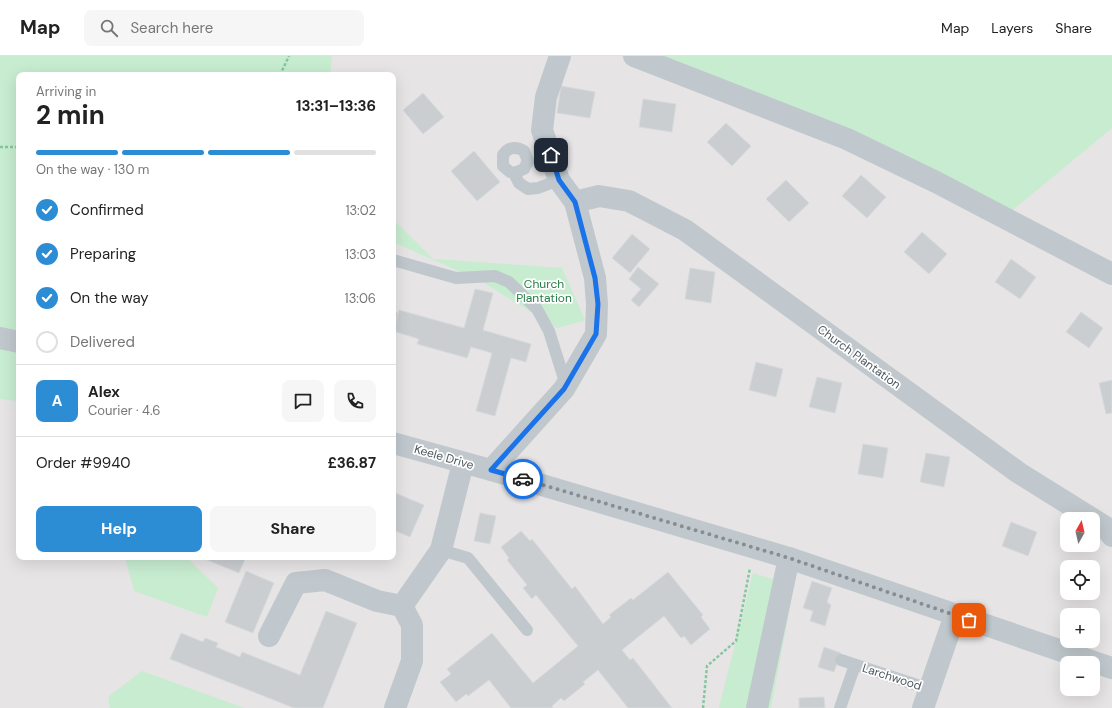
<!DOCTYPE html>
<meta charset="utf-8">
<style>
body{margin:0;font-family:"DM Sans",sans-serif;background:#f6f6f6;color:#222;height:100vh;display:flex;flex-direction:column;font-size:15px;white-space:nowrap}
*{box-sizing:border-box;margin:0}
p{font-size:13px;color:#767676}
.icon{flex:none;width:22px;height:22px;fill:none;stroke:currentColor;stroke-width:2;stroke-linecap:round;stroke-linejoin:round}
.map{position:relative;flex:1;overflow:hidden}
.drawer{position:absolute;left:16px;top:16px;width:380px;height:488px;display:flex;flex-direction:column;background:#fff;border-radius:8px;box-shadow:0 4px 16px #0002}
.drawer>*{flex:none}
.needle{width:26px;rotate:8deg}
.controls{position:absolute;left:1060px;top:456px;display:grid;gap:8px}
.controls a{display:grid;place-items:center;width:40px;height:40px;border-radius:8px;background:#fff;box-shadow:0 4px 16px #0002;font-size:20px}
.pin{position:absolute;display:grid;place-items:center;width:34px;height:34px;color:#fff;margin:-17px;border-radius:8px;box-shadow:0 2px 6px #0006}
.courier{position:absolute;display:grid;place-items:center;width:40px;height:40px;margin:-20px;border:3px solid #1a73e8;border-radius:50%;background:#fff;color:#222;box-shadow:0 1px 5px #0007}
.head em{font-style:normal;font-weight:700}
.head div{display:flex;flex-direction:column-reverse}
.head{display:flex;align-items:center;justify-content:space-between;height:68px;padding:0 20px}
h1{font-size:26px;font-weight:700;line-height:30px}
.bar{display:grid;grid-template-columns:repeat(4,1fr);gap:6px 4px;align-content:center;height:48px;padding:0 20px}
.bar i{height:5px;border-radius:3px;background:#e0e0e0}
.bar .selected{background:#2d8dd4}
.bar p{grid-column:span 4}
.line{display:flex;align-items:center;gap:10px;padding:0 20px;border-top:1px solid #e0e0e0}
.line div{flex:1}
.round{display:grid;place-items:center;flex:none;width:42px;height:42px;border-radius:8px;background:#f6f6f6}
ol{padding:0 20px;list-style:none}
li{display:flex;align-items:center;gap:12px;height:44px}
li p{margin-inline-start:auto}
li .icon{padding:4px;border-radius:50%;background:#2d8dd4;color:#fff;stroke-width:4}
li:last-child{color:#767676}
li i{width:22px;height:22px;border:2px solid #e0e0e0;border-radius:50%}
.button{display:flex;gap:8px;margin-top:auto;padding:8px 20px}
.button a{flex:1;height:46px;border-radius:8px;background:#2d8dd4;color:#fff;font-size:16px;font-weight:700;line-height:46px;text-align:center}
.button a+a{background:#f6f6f6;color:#222}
header{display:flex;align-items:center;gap:24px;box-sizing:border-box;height:56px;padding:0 20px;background:#fff;border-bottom:1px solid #e0e0e0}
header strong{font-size:19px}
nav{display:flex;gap:22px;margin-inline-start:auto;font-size:14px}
.search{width:280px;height:36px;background:#f6f6f6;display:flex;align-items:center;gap:10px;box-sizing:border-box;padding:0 14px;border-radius:8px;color:#767676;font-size:15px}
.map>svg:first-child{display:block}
.education{fill:#e6e4e4;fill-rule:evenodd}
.green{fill:#c7ecd0}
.building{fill:#caced1;stroke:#d7dadd}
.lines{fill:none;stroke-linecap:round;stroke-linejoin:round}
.path{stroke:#82c89c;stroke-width:2.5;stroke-dasharray:3 2;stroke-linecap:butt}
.lane{stroke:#c0c8cd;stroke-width:12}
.street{stroke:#c0c8cd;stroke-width:22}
.done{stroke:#878e93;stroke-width:4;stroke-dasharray:0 7.2}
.route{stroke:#1a73e8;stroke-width:5}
.labels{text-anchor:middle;stroke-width:3.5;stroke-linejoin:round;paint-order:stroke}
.park-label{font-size:12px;fill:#227b42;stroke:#fff}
.street-label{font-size:12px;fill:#4c585f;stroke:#fff}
</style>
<header>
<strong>Map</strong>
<div class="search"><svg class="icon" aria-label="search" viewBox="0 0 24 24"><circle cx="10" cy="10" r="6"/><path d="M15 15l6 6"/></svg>Search here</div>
<nav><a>Map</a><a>Layers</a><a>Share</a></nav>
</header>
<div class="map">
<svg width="1112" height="652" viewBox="0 0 1112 652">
<rect width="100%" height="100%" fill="#f5f3f3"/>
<path class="education" d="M0,0H1112V652H0ZM19,19H393V501H19ZM1067,463H1093V489H1067ZM1067,511H1093V537H1067ZM1067,559H1093V585H1067ZM1067,607H1093V633H1067Z"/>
<g class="green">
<path d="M0,0H332L330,19H19L18,345L0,343Z"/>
<path d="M657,0H1112V72L1013,154Z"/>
<path d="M393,163L433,203L562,212L585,264L557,272L481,225L393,186Z"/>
<path d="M125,501H186L218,532L207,561L134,535Z"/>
<path d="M753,517L794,530L771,652H719Z"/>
<path d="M142,615L244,652H110L108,641Z"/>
</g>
<g class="building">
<path d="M561,30L595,36L590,62L557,57Z"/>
<path d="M423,37L444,61L423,78L403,54Z"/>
<path d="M643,43L676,48L672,76L639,71Z"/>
<path d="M726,67L751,90L732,110L707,86Z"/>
<path d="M474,95L500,126L477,145L451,115Z"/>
<path d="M861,119L886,141L867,162L842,140Z"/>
<path d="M786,124L809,147L789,166L766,143Z"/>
<path d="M922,176L947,198L929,218L904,196Z"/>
<path d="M632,178L650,193L630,217L612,202Z"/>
<path d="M1011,203L1036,221L1020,243L995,226Z"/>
<path d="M638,211L659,228L639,251L631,244L641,233L629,223Z"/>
<path d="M690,212L715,216L711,247L685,243Z"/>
<path d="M475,233L493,237L483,274L531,288L526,306L511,302L495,360L476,355L492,297L471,291L467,302L417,288L419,283L393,275L399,254L464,272Z"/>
<path d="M393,255L398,257L395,269L393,268Z"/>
<path d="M1081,256L1103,272L1089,292L1066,276Z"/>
<path d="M756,306L783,313L776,341L749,334Z"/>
<path d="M817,321L842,327L835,357L809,351Z"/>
<path d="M1112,324V357L1106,358L1099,327Z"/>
<path d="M863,388L888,392L883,422L858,418Z"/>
<path d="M926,397L950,401L944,431L920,426Z"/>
<path d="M393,436L424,449L410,481L393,474Z"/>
<path d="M480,457L496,460L490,488L474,485Z"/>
<path d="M1011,466L1037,476L1028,500L1002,490Z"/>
<path d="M521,475L530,485L532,483L572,533L575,530L603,568L611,561L609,559L631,542L633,544L668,516L703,559L701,561L710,573L691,589L684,580L681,582L664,560L622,594L630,604L633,602L672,652H628L598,614L583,626L585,628L564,645L561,642L552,650L553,652H511L489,624L468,640L466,638L456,646L440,626L451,618L447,613L492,577L533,627L578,590L536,539L532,543L523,532L527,529L507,504L509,502L501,491Z"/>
<path d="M208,501H246L239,517L207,504Z"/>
<path d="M246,515L274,527L253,577L225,566Z"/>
<path d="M812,525L832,532L827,546L831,549L825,570L810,565L813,555L803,552Z"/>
<path d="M326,555L357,567L323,652H294L170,603L181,577L203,586L205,582L218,587L216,591L240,601L242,596L300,619Z"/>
<path d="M824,591L841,597L834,616L818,611Z"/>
<path d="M824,641L825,652H799V642Z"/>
</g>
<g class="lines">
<g class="path">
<path d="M280,19L289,0"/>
<path d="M0,91H19"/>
<path d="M703,652L707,610L736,585L750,512"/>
</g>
<g class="lane">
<path d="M514,117L524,113L528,105L524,95C516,90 508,91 503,99V110L510,116L514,117L519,127L528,133L538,132L559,124"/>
<path d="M393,204L456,222L495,220L509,226L537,253L549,275L566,329"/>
<path d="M441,494L468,502L527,574"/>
<path d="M841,604L929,633"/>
<path d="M840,652L855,609"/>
</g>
<g class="street">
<path d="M634,0L847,83L936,126L1112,218"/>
<path d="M575,146L599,140L629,145L685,174L1019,417L1104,470L1112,480"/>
<path d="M0,282L19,286"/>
<path d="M393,387L491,414L789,502L1112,612"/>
<path d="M491,414L564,333L596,278L597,248L595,222L589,199L575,146L559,124L542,74L546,41L560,0"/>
<path d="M269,580L296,527L325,524L377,545L402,550L441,494L463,407"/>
<path d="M395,652L412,605V569L402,550"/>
<path d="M757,652L789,502"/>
<path d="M923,652L955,559"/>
</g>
</g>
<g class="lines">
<path class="done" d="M523,423L789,502L969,564"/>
<path class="route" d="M523,423L491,414L564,333L596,278L598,248L595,222L575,146L559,124L551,99"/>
</g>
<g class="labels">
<g class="park-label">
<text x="544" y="232">Church<tspan x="544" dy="14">Plantation</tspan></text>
</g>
<g class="street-label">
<text transform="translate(859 301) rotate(36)" y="4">Church Plantation</text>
<text transform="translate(444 401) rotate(16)" y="4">Keele Drive</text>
<text transform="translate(892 621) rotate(18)" y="4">Larchwood</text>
</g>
</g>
</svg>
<div class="controls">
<a><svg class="needle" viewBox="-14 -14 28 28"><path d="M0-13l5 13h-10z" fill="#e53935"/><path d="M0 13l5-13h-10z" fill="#767676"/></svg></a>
<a><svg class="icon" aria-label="locate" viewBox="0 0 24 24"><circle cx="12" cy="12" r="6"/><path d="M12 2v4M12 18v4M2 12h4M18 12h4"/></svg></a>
<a>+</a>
<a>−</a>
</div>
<div class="pin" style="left:969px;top:564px;background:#ea580c"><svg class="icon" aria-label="bag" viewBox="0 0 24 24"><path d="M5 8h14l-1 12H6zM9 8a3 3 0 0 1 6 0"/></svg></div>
<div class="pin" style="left:551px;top:99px;background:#1f2937"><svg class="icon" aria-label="home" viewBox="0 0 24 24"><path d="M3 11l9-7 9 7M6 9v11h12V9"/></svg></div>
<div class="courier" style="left:523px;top:423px"><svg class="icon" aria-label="car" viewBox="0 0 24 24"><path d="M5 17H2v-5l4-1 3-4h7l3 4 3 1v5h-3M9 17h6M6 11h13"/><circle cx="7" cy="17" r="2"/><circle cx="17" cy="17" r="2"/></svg></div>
<section class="drawer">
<div class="head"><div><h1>2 min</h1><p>Arriving in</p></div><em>13:31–13:36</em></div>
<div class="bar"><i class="selected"></i><i class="selected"></i><i class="selected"></i><i></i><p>On the way · 130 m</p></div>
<ol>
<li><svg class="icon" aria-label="check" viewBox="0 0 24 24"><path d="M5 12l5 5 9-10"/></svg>Confirmed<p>13:02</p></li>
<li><svg class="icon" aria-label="check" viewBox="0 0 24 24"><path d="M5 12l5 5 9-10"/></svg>Preparing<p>13:03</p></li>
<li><svg class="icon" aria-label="check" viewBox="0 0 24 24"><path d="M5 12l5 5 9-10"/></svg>On the way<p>13:06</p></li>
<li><i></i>Delivered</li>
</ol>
<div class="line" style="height:72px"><b class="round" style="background:#2d8dd4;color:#fff">A</b><div><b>Alex</b><p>Courier · 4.6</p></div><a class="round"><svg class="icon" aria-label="chat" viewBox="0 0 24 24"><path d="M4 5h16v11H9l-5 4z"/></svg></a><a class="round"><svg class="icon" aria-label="phone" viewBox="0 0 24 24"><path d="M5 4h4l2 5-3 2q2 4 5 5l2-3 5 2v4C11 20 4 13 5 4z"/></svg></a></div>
<div class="line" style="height:52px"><div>Order #9940</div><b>£36.87</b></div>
<div class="button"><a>Help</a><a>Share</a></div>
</section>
</div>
